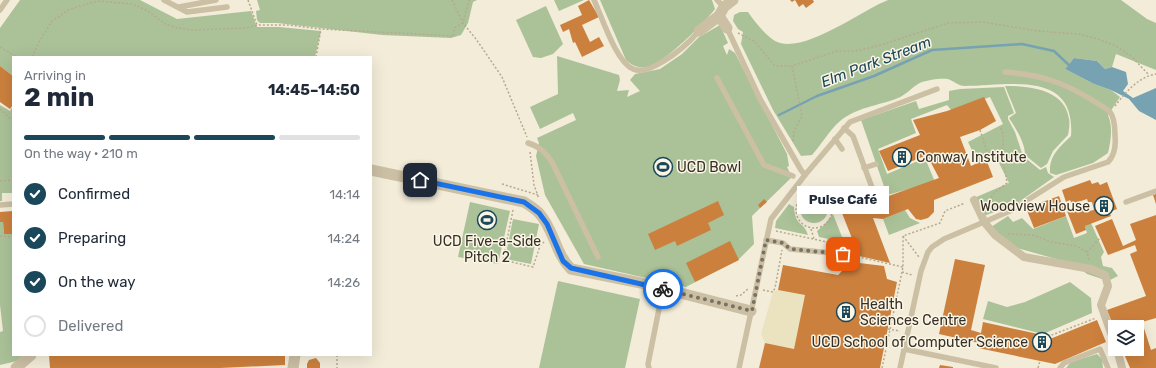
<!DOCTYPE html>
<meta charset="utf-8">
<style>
body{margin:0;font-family:Rubik,sans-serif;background:#f6f6f7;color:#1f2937;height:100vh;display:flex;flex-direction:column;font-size:15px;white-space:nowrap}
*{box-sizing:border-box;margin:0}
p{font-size:13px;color:#747a83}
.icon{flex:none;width:22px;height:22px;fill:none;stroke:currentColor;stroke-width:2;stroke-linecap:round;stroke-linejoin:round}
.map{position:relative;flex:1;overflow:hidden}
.sheet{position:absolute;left:12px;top:56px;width:360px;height:300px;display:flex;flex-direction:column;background:#fff;border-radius:0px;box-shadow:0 4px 16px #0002}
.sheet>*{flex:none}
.buttons{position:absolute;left:1108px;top:320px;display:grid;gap:8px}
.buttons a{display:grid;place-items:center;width:36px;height:36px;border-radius:0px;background:#fff;box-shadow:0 4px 16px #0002;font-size:20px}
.pin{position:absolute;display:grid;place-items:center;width:34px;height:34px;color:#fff;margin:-17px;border-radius:8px;box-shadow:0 2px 6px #0006}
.courier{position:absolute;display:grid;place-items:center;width:40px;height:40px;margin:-20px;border:3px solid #1a73e8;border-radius:50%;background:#fff;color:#222;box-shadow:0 1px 5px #0007}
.bubble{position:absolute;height:28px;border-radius:0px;background:#fff;box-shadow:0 4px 16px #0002;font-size:13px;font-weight:700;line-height:28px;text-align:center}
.overview em{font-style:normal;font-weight:700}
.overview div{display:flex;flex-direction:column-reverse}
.overview{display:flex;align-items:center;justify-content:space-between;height:68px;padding:0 12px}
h1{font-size:26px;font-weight:700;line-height:30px}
.bar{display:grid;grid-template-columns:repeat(4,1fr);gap:6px 4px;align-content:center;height:48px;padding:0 12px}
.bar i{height:5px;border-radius:3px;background:#e0e1e3}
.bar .on{background:#1a475a}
.bar p{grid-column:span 4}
ol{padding:0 12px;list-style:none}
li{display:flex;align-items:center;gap:12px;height:44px}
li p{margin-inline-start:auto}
li .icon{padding:4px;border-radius:50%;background:#1a475a;color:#fff;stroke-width:4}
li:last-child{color:#747a83}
li i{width:22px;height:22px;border:2px solid #e0e1e3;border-radius:50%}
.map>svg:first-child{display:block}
.green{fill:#abc298}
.plaza{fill:#ebe2bf}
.water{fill:#76a2b1}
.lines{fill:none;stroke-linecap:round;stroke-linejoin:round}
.stream{stroke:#76a2b1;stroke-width:2.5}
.building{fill:#cc803d}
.path{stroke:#b7a98e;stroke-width:1.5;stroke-dasharray:2 2;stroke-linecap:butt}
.service{stroke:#cbbfa4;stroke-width:5.5}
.pedestrian{stroke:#cbbfa4;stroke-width:8}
.minor{stroke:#cbbfa4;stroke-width:11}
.done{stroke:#787165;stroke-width:4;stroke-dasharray:0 7.2}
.route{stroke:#1a73e8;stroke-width:5}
.labels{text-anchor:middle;stroke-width:3;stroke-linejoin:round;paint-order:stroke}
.poi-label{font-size:14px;fill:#362f26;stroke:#faf5e5;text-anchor:start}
.water-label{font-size:15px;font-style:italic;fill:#1a475a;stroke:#faf5e5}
</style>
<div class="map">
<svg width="1156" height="368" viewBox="0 0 1156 368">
<rect width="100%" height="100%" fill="#f3ecd9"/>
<g class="green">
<path d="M20,0H140L177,19L251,11L257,27H279L321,31L315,57H13V76L0,66V28Z"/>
<path d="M257,0H477L473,2L468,23L461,35L451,38L382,35L277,23H260L257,20L256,11L260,10Z"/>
<path d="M554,0H584L559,11Z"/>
<path d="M600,0H712L715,9C704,23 663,65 646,67C637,68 633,66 626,60Z"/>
<path d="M888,0H1121L1147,19L1156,23V70L1116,54L1112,67L1105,69L1097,61L1074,58L1065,69L1094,84L1111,90L1120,97L1108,115C1113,127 1111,140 1108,153L1093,163L1056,175L1050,173C1049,155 1060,147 1071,136C1076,69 1007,86 965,86C958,86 954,81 948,79C941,78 924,80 918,84C911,88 906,95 898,98C878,106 856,107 839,122C829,131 821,145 812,155L801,156L773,110L741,44L743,32L738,29L733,21L734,15L740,12H748C755,22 765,35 775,41C802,56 862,10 888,0Z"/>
<path d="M546,6L563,44L553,54L541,58L533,57L516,20Z"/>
<path d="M720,25L728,43L723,46L727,55L729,49L735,53L787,154L789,166L787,167L792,177L752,216L754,244L739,259L686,287L584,264L545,195L536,156L539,143L537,138L576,120L573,113L540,129L530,107L558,94L557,56L619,75L620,80L617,91L629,90L627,97L640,91L630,80L635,74L660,69L682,54L699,37Z"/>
<path d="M1005,86C1029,86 1065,89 1069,119C1070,124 1069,130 1068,135L1053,151L1047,164L1041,168L1025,155C1025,142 1016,129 1009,118L1016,113Z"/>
<path d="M1004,87L1014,113L1008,116V119L1015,132L1023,156L1040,170L1046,167L1048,173L1054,177L1016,204L981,217L974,198L1009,183L998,161L991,159L978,163L968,142L1003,124L990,97L952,111L947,105L911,119L916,133L878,149L887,174L925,158L935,182L887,195L861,120L916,101L919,109L949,100V91L960,89Z"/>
<path d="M0,105L10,111L13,106V193H2V201H0Z"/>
<circle cx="814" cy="209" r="14"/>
<path d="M470,202L510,211L498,264L458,257Z"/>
<path d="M789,204L794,207C795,227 804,221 808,235L775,228L776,221Z"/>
<path d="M905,210L910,218L920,223L889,235L883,219Z"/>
<path d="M833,214L844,242L819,237L817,231L824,225Z"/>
<path d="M1008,216L1013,222L1022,218L1033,229L1066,216L1074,238L1087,233L1085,226L1091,223L1104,252L1101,257L1103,266L1112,268L1118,276L1108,281L1087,274L1074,264L1017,248L1003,239L991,227Z"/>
<path d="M513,219L539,224L531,264L505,259Z"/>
<path d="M0,222H3L4,234H13V355H23L17,361L0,365V332L3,331L0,305Z"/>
<path d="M558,281L640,299L625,368H539Z"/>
<path d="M1070,282L1091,298L1092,313L1043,334L983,319L988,301L1007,307L1025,302Z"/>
<path d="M1097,354L1102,359L1103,368H1066L1071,362Z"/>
</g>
<path class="plaza" d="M778,290L805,295L794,349L765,343L761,334L773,292Z"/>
<path class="water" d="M1074,58L1097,61L1105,69L1112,67L1126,72L1128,84L1123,91L1133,98L1156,88V120L1139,111L1129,99L1111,90L1094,84L1065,69Z"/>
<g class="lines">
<path class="stream" d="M779,115L817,96L874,76L932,50L1022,44L1054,51L1071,67"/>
</g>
<g class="building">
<path d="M589,0L599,17L582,25L590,42L599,37L604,46L582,57L575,42L573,43L569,29L563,32L560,25L582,15L578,6Z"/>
<path d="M790,0H813L814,2L806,8L803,4L799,7L795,0L792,2Z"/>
<path d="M0,66L13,76V105L10,109L0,102Z"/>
<path d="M984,97L996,121L980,130L960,137L971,166L986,159L993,177L934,200V212L928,218L921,220L916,219L908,209L883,219L873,218L890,263L859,256L836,198L863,188L869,203L939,178L927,155L888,171L879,151L920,135L913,120L947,111Z"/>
<path d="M1090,180L1092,184L1098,182L1100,185L1107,182L1117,209L1109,212L1111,216L1085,226L1086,230L1076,234L1067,211L1086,204L1089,211L1094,210L1092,202H1088L1087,199L1072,204L1070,200L1066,202L1062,190Z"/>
<path d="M1156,194V204L1153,195Z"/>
<path d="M1059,196L1066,216L1034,228L1026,208Z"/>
<path d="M764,199L767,202L760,208L758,205Z"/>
<path d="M718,201L724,215L708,223L711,230L677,246L675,241L655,250L648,234Z"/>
<path d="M13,211V234H4L3,222H0V212Z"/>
<path d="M1156,215V318L1142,322L1151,350L1156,348V368H1130L1122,349H1137V327H1115V330L1107,310L1146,296L1130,254L1137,251L1135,245L1108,255L1095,226L1112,219L1123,246L1136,240L1130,224Z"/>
<path d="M730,241L739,260L695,282L686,263Z"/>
<path d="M955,259L985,265L971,330L981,333L983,322L1038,334L1036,339L1045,341L1097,320L1106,342L1055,364L978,348L979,343L939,334Z"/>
<path d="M851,262L884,266L887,279L897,282L880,368H759L765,343L794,349L805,295L778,290L783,265L838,275Z"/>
<path d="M49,355H285V365L220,368H50Z"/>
<path d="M316,358L320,363V368H307V364L309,360Z"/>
<path d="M940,365L953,367V368H939Z"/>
</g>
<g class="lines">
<g class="path">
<path d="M248,0L257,25"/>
<path d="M452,0L463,23L476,39L502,77L527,137"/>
<path d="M738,33L755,42L775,66H792"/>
<path d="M0,47L17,57"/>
<path d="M32,57L39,42L52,21L70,9L98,1L132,4L148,11L165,24L177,28L192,30L245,28L259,25H288L321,29L454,36V28L463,23L469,0"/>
<path d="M316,57L321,29"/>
<path d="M1115,106C1125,93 1138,77 1156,74"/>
<path d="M0,109L13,121"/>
<path d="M980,130L987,152L1000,157L1005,170L1007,183L994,193L986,205"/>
<path d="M793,141L794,131L802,116L792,66L837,51H856L881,45L948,23L983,22L1038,31L1079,34L1101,40L1116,46L1131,56L1149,75"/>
<path d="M530,152L534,185L539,199"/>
<path d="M1000,157C1004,145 1005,137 1000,126"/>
<path d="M0,181L13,180"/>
<path d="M502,184L538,195"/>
<circle cx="814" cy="210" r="18"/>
<path d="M513,210L503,260L533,267L540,246L544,242"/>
<path d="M811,229L814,239"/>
<path d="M776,231L827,242L832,245"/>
<path d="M1008,234L1033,235L1052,242L1076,246L1087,252L1089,260"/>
<path d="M0,236L13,237"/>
<path d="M903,236L919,257"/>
<path d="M1087,252L1100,238"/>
<path d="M850,255L903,267"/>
<path d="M902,272L912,275"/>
<path d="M763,290L773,292L775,288L782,250"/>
<path d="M736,296L741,295L749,288"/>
<path d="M651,305L653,295"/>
<path d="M888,329L900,331"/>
<path d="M1044,338L1096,318"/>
<path d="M337,355V368"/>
<path d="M882,368L903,267V236L940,223L945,211L965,203"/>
<path d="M1038,368L1040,361"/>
</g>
<g class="service">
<path d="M164,0L187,12L227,7"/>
<path d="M594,0C602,17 616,62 633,69C642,73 654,67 662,62C676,54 688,44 699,31"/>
<path d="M717,0L724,7"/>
<path d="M179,7L216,0"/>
<path d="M0,10L7,0"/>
<path d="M727,28L760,99L801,170L805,175L771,219L739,368"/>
<path d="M717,78L764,165L793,176"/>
<path d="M844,128L853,136L877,201"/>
<path d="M835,139L842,149"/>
<path d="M528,143C539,146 545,152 552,162L598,257"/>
<path d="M864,168L876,164"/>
<path d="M805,175L850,122L937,89"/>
<path d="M1126,202L1156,191"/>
<path d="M0,205L13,204"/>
<path d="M766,240L783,243L790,249L843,254"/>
<path d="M904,349L996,368"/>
<path d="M649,368L648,364L663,289"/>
<path d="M900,368L921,271L928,252L932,247L944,239L1010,211L1064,177L1108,162C1115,155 1116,146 1115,136C1115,129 1115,118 1110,112C1105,107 1098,104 1092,100C1061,81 1040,75 1005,72"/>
<path d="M1060,368L1064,363L1100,349L1108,368"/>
</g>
<g class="pedestrian">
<path d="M974,200L985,223L995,235L1024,257L1091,269L1105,275L1108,286L1101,305L1115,344"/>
<path d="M1117,349L1122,368"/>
</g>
<g class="minor">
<path d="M727,28L719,16L724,7L733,0"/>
<path d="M699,31L719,16"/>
<path d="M371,170L524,202C529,205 535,209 539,213C554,229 555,253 571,269L641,283L751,311"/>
<path d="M16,368L31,355"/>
<path d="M293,368L295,355"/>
</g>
</g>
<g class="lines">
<path class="done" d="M663,289L752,311L766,240L783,243L790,249L843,254"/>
<path class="route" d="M420,180L524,202L539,213L547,224L563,261L571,268L663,289"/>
</g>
<defs>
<g id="building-ring" transform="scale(1)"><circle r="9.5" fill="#faf5e5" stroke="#1a475a" stroke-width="1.5"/><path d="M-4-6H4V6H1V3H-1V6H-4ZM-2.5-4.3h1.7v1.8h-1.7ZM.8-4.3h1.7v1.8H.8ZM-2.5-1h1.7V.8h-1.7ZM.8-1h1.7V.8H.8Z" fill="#1a475a"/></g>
<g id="stadium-ring" transform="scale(1)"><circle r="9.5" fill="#faf5e5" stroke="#1a475a" stroke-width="1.5"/><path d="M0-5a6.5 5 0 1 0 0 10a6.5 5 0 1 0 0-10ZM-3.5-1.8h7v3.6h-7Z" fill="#1a475a"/></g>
</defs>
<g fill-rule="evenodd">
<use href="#building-ring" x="902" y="157"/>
<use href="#stadium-ring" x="663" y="167"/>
<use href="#building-ring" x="1104" y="206"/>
<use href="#stadium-ring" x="487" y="220"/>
<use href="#building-ring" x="846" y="312"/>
<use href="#building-ring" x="1042" y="342"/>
</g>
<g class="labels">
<g class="poi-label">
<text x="916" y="162">Conway Institute</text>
<text x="677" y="172">UCD Bowl</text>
<text x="1090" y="211" text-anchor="end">Woodview House</text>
<text x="487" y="246" text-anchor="middle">UCD Five-a-Side<tspan x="487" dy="16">Pitch 2</tspan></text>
<text x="860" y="309">Health<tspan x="860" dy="16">Sciences Centre</tspan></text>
<text x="1028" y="347" text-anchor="end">UCD School of Computer Science</text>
</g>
<g class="water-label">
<text transform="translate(876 62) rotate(-21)" y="5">Elm Park Stream</text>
</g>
</g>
</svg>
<div class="buttons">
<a><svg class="icon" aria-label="layers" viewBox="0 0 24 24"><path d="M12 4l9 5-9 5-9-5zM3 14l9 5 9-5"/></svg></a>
</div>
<div class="pin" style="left:843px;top:254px;background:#ea580c"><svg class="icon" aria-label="bag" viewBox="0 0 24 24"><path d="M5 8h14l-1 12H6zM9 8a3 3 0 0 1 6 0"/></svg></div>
<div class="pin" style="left:420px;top:180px;background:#1f2937"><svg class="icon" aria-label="home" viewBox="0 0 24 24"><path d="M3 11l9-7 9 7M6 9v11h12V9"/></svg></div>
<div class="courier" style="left:663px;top:289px"><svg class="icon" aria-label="bike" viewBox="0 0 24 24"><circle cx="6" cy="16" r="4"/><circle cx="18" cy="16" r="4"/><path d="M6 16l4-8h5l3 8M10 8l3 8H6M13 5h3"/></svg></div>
<div class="bubble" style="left:797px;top:186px;width:92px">Pulse Café</div>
<section class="sheet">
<div class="overview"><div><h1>2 min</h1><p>Arriving in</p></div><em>14:45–14:50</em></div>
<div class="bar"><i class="on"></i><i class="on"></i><i class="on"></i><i></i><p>On the way · 210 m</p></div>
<ol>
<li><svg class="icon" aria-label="check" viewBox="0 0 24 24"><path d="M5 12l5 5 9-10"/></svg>Confirmed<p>14:14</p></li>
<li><svg class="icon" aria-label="check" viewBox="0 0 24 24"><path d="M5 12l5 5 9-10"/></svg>Preparing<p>14:24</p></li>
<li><svg class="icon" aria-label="check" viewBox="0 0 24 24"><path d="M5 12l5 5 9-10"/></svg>On the way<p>14:26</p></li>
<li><i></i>Delivered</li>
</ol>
</section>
</div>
